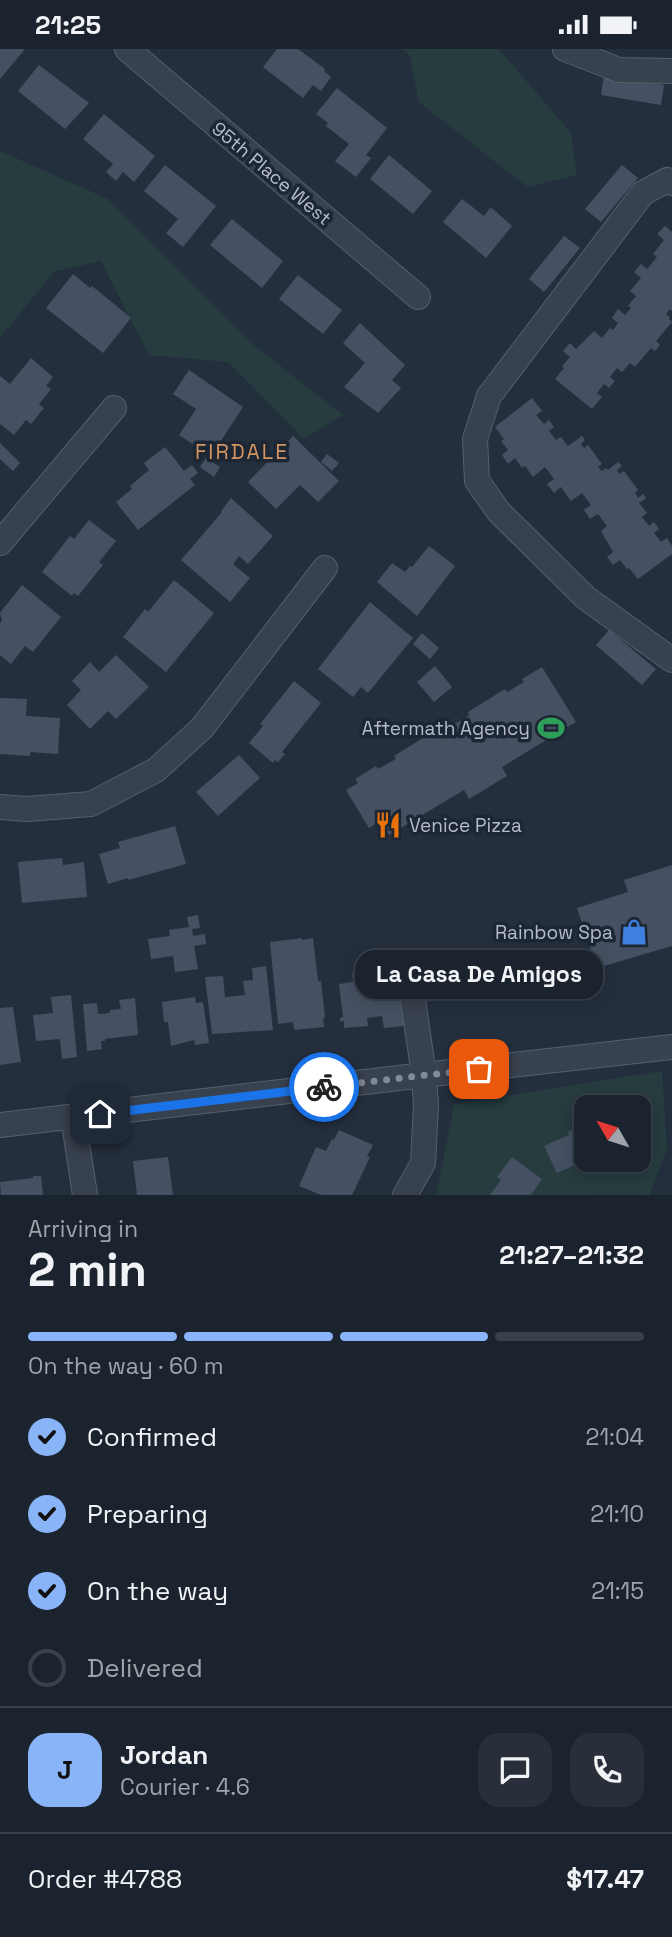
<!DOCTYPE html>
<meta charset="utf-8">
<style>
body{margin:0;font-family:"Space Grotesk",sans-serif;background:#282f3a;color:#f1f3f6;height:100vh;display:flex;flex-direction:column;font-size:26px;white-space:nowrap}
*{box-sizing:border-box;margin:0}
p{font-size:23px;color:#a0a4aa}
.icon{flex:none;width:38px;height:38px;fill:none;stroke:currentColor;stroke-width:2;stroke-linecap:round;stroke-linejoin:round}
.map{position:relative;height:1146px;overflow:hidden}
.panel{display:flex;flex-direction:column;background:#1b232e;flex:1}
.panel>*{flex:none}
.needle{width:46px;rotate:309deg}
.controls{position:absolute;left:574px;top:1046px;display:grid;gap:14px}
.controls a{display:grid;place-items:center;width:77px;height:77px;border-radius:14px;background:#1b232e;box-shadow:0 4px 18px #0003,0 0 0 2px #39404a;font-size:35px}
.pin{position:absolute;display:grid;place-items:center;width:60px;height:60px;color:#fff;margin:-30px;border-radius:14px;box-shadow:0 4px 10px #0006}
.courier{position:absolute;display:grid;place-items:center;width:70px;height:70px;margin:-35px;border:5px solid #1a73e8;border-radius:50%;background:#fff;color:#222;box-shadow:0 2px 9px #0007}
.bubble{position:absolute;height:49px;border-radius:21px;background:#1b232e;box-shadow:0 4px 18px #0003,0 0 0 2px #39404a;font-size:23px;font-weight:600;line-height:49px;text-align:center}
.headline em{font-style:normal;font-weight:600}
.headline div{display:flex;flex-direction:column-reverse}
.headline{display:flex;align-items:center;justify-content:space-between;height:119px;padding:0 28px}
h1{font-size:46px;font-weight:600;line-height:52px}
.bar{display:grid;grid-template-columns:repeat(4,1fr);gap:10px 7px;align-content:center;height:84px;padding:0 28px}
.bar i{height:9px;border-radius:5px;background:#39404a}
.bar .on{background:#8ab4f8}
.bar p{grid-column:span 4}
.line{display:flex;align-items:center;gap:18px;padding:0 28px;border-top:2px solid #39404a}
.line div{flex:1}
.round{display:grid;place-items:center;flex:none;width:74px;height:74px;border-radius:21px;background:#282f3a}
ol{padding:0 28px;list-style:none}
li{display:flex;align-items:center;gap:21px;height:77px}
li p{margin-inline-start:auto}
li .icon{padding:7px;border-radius:50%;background:#8ab4f8;color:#111;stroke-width:4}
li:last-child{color:#a0a4aa}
li i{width:38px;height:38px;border:4px solid #39404a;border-radius:50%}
.status{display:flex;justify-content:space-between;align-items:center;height:49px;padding:0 35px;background:#1b232e;direction:ltr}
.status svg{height:19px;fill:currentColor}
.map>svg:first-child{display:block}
.green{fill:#263c3f;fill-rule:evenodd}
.building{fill:#455162}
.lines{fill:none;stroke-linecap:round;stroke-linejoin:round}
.minor-casing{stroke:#565f6c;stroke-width:26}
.minor{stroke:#38414e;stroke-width:24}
.done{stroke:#828b98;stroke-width:7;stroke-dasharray:0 12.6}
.route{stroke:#1a73e8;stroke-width:9}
.labels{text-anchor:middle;stroke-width:7;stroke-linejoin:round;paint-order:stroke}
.street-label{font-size:19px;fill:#b4bcc9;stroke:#1d2633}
.poi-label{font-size:19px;fill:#b4bcc9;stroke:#1d2633;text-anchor:end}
.neighbourhood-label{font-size:21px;letter-spacing:2px;fill:#d59563;stroke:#1d2633}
</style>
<div class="status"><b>21:25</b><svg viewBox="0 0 49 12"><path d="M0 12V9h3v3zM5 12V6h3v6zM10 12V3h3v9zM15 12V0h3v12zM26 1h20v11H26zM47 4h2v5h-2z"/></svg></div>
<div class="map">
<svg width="672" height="1146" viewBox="0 0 672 1146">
<rect width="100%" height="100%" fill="#242f3e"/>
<g class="green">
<path d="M402,0H499L571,84L577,126L527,138L419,53L410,7Z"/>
<path d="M0,102L108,150L255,297L343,366L304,390L228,313L149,306L101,212L54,223L0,289Z"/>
<path d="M662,1022L667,1101L649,1146H436L454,1055ZM586,1059H639V1111H586Z"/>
</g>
<g class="building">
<path d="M0,0H25L0,30Z"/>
<path d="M277,0H298L325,20L324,22L331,28L321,42L313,36L303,49L263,18Z"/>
<path d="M39,16L89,54L65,80L18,42Z"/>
<path d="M604,26L664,36L661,56L601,46Z"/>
<path d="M337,39L387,79L366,106L371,109L356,128L335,112L349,95L326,77L328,74L316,65Z"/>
<path d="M104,65L155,107L134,133L123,123L116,132L106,123L113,115L83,90Z"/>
<path d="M389,106L432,142L413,165L370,130Z"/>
<path d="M165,116L216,157L183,198L166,184L178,170L144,142Z"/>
<path d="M622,116L638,129L601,173L585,160Z"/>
<path d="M462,150L484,167L490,159L493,160L512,177L486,209L443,173Z"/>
<path d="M232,170L283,212L262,239L210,196Z"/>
<path d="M665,177L672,183V262L670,260L666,265L670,268L669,270L672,273L656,292L660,296L655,302L651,299L635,318L630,314L622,323L617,319L610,328L615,332L609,339L604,335L597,344L602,348L592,360L555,330L564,319L562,317L570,308L563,302L570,294L576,300L594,282L602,289L610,279L613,281L618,274L612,269L618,260L625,266L631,259L628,257L636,247L630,242L641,229L634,223L641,215L647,220L657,208L653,205L664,191L657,185Z"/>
<path d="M564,187L580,199L544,243L529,230Z"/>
<path d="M73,225L90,239L92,237L131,269L103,304L46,259Z"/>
<path d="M298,226L342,261L323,285L279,250Z"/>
<path d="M360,274L405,316L392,331L401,339L378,364L344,338L365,314L343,294Z"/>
<path d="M31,309L53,328L46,337L51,340L39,355L44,359L31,375L26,371L14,386L0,375V327L10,335Z"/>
<path d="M189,321L243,358L211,407L179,386L196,360L173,345Z"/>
<path d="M532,349L542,362L536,366L544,375L549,371L554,378L549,382L556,391L561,388L568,397L582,387L585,391L581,395L584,399L588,396L602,415L598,418L602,422L606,419L608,421L618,413L622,417L617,421L620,425L624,422L638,441L635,444L638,449L643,445L646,449L639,454L647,464L642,468L649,477L654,473L659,480L654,484L661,493L667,489L672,497V505L638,530L629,519L627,520L620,511L613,516L607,508L613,503L601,482L607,477L598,465L590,470L584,461L591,456L582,444L571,452L561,438L554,444L547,435L554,430L545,418L533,428L525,417L522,419L515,409L508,415L502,406L508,401L501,392L504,390L495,378Z"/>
<path d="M293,387L339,432L318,453L300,436L276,460L248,433Z"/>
<path d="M0,394L20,414L13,422L0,410Z"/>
<path d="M165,398L184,422L192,416L198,424L190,430L195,436L138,481L116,453L132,440L130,437L149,421L144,414Z"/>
<path d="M327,405L339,414L332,422L321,413Z"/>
<path d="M206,409L220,418L214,428L200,418Z"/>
<path d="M231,449L273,487L248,515L239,507L233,515L250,529L230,553L181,511L222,463L221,462Z"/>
<path d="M89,471L116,492L99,513L103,516L78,547L74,544L72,547L42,523L70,487L74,490Z"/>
<path d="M429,497L455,517L417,567L377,533L392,514L405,523L410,517L412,518Z"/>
<path d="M174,531L214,564L166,623L123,588L145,560L148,563Z"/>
<path d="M22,536L61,568L33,603L25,597L11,615L0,606V574L2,572L0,564Z"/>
<path d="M370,553L413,589L368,644L361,638L353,648L318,620Z"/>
<path d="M609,581L656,620L642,636L596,596Z"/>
<path d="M422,584L439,599L430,610L413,595Z"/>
<path d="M116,606L149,638L116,670L108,662L90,680L67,656L81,641L72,632L90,613L99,623Z"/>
<path d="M435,617L452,638L434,653L417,633Z"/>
<path d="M542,618L576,673L502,718L507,727L469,750L464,741L389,786L380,772L369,779L346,741L358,734L355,730L376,717L378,720L396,710L394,707L431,684L434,688L469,666L468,663L505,640L507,643L524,633L522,630Z"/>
<path d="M294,632L321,654L282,703L285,705L278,713L275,711L273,714L249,694L263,677L260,675Z"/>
<path d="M0,649L27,650L26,667L60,669L58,705L30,703V707L0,705Z"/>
<path d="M239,706L260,729L218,767L196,743Z"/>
<path d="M175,777L186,815L128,831V829L108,835L99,805L120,799L118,793Z"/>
<path d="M62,809L63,816L84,813L87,848L22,854L18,813Z"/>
<path d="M672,816V897L597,919L577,859L628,843L624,831Z"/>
<path d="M198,866L200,879L192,880L193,887L205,885L206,895L194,897L198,920L175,923L173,907L151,910L148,890L170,887L169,881L189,878L187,868Z"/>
<path d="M302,889V891L313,889L318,932H321L325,969H323L324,978L294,981L293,973L278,975L270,893Z"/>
<path d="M266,917L273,981L212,985L205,928L223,927L225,948L245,946L243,932L253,931L252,919Z"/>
<path d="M379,920L380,927L398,925L404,977L384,979L382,967L367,969L368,977L344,979V972L340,973V969L343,968L339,935L353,933L352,924Z"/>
<path d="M541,921L542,924H545L547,930L544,933L545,936L535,938L534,936L530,935L529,929L531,924Z"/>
<path d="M71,946L77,1008L62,1010L60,990L36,992L33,966L53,964L51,948Z"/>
<path d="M195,948L196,954L203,953L209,994L195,996L194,991L171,997L168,973H164L162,953Z"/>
<path d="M135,949L138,986L105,990V992H101L102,1000L87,1002L83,955L97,954L98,965L110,964V961L121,960L119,951Z"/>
<path d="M13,958L21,1013L0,1016V959Z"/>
<path d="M586,1074V1111L557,1124L544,1097L569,1086L568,1083Z"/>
<path d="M339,1081L373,1096L367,1107L370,1108L352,1146H321L299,1137L316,1098L326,1102L332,1090L334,1091Z"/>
<path d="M168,1108L173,1146H137L133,1112Z"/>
<path d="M512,1108L542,1130L531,1146H490L501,1131L497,1128Z"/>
<path d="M33,1127H41L43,1146H1L0,1133L33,1129Z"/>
</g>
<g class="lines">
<g class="minor-casing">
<g id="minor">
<path d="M127,0L418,248"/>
<path d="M565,0L619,21L672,22"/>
<path d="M672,134L667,131L643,144L489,347L475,390L477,432L499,463L586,549L672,611"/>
<path d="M0,494L114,359"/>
<path d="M0,758L27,760L91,755L156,721L202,679L325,519"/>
<path d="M73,1068L85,1146"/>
<path d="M0,1076L424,1026L672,998"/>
<path d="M405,1146L423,1114L426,1057L424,1026L409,924"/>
</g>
</g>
<use href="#minor" class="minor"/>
</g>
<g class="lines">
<path class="done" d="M324,1038L479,1020"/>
<path class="route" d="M100,1065L324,1038"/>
</g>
<defs>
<g id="stadium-bare" transform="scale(2.1)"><path d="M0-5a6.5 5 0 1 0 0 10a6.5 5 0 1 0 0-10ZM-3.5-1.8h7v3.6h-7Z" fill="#2e9e5b" stroke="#1d2633" stroke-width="2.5" paint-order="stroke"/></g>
<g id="restaurant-bare" transform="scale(2.1)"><path d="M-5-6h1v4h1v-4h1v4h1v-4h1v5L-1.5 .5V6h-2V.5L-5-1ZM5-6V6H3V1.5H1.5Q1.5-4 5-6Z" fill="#e8710a" stroke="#1d2633" stroke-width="2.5" paint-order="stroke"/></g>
<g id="shop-bare" transform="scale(2.1)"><path d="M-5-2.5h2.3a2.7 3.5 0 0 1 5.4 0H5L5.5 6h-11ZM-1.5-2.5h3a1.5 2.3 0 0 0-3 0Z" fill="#3f7fe0" stroke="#1d2633" stroke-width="2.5" paint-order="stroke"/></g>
</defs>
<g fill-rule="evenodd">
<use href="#stadium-bare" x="551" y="679"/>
<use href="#restaurant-bare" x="388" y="776"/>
<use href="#shop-bare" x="634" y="883"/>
</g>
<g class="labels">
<g class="street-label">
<text transform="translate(272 124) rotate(40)" y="7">95th Place West</text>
</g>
<g class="poi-label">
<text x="530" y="686">Aftermath Agency</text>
<text x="409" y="783" text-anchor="start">Venice Pizza</text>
<text x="613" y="890">Rainbow Spa</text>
</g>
<g class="neighbourhood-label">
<text x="242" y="410">FIRDALE</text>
</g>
</g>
</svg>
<div class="controls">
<a><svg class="needle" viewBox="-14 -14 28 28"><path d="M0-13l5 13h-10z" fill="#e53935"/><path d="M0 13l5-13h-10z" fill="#a0a4aa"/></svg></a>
</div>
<div class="pin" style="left:479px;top:1020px;background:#ea580c"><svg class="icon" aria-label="bag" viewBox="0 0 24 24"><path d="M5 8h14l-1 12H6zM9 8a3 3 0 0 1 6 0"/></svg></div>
<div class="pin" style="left:100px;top:1065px;background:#1f2937"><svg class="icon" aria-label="home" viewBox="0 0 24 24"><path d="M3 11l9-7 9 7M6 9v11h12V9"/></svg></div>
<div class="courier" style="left:324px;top:1038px"><svg class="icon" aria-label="bike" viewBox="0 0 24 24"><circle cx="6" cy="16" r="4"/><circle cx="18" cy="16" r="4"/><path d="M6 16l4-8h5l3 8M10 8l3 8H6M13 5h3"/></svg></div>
<div class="bubble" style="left:355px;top:901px;width:248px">La Casa De Amigos</div>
</div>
<section class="panel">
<div class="headline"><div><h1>2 min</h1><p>Arriving in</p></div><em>21:27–21:32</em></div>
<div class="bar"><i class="on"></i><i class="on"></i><i class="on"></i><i></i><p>On the way · 60 m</p></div>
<ol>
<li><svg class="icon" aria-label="check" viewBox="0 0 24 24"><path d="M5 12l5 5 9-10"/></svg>Confirmed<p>21:04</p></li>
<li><svg class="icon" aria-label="check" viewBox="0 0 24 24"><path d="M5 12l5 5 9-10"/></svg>Preparing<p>21:10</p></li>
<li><svg class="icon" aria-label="check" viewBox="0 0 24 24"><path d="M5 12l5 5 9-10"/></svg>On the way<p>21:15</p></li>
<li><i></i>Delivered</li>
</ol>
<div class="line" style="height:126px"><b class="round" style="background:#8ab4f8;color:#111">J</b><div><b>Jordan</b><p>Courier · 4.6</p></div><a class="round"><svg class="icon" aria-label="chat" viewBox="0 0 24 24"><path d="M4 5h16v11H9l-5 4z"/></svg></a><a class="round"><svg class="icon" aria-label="phone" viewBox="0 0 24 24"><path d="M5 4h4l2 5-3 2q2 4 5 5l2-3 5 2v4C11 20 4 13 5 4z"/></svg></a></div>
<div class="line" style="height:91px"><div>Order #4788</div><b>$17.47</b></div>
</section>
